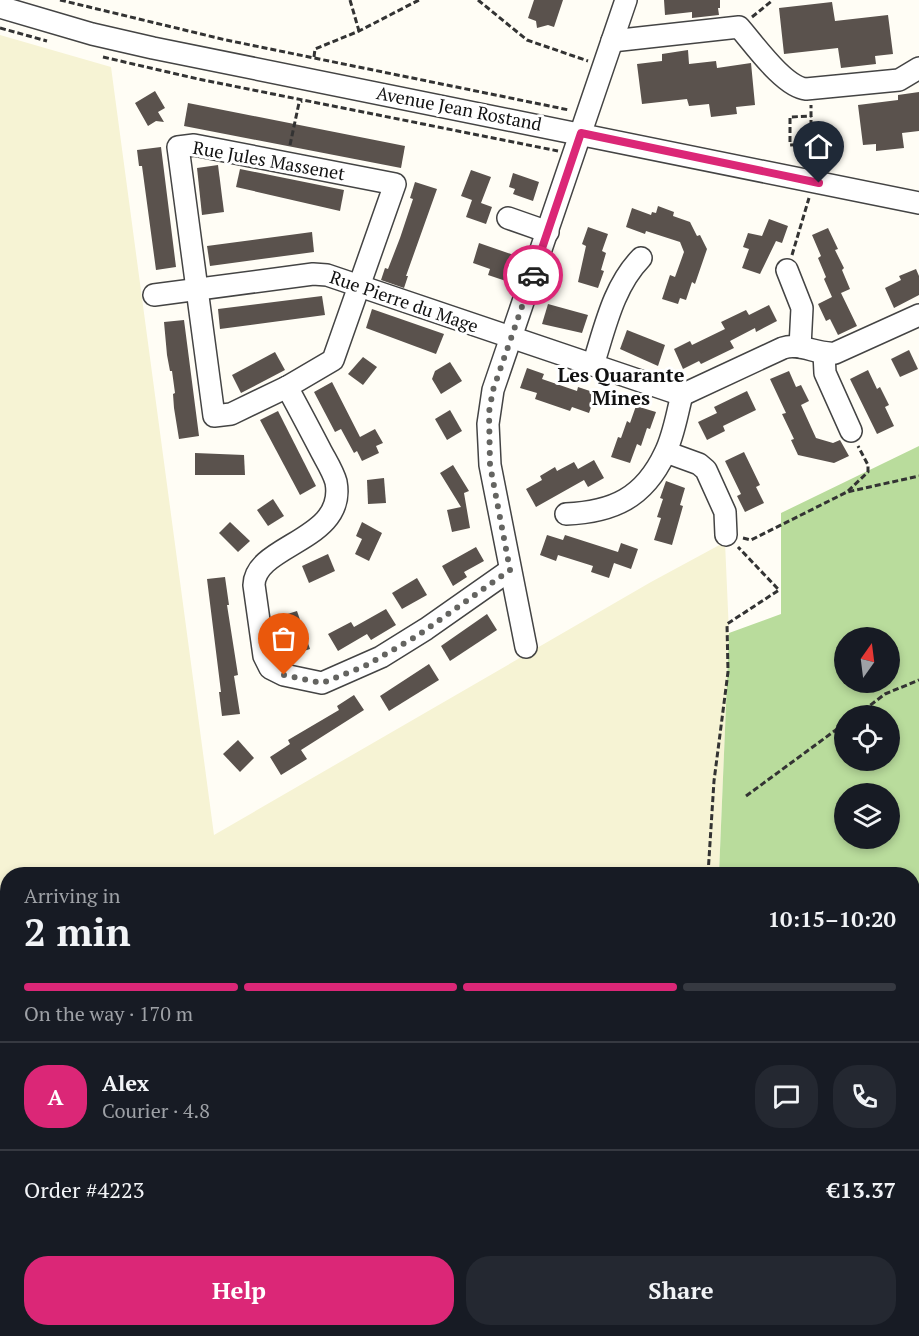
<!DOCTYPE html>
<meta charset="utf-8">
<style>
body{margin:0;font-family:"PT Serif",serif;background:#242831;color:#f1f3f6;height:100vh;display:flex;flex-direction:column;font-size:22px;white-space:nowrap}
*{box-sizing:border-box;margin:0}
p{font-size:20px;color:#9ea1a6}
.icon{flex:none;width:33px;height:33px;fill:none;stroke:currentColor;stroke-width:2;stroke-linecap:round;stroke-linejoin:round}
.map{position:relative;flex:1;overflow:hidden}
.drawer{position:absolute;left:0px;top:867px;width:920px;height:470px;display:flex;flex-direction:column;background:#171b24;border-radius:24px 24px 0 0;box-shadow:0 3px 9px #0003}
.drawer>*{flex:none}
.needle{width:39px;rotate:14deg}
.fabs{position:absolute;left:834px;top:627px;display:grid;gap:12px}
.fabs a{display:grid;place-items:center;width:66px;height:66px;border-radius:50%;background:#171b24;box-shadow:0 3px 9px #0003;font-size:30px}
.pin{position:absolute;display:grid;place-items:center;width:51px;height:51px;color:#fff;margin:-62px -26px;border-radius:50% 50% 50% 0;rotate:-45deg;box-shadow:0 0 6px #0007}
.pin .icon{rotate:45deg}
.courier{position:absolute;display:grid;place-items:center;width:60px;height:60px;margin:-30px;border:4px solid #db2777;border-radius:50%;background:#fff;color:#222;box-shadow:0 2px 8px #0007}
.summary em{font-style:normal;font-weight:700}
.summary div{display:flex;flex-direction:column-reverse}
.summary{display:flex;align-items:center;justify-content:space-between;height:102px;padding:0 24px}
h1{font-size:39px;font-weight:700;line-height:45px}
.bar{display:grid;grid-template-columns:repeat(4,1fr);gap:9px 6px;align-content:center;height:72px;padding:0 24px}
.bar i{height:8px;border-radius:4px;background:#363941}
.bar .selected{background:#db2777}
.bar p{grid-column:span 4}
.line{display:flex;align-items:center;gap:15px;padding:0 24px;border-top:2px solid #363941}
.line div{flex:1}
.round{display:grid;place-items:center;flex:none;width:63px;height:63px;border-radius:24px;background:#242831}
.cta{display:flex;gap:12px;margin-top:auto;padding:12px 24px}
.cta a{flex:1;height:69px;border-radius:24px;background:#db2777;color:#fff;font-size:24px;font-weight:700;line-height:69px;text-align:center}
.cta a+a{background:#242831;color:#f1f3f6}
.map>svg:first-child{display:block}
.farmland{fill:#f6f3d4}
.forest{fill:#b9dc9c;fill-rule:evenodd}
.building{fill:#5a524d}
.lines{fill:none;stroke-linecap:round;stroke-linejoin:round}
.minor-casing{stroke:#444;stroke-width:24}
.path{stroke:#333;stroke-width:3;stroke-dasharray:6 3;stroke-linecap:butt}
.minor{stroke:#fff;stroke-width:21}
.done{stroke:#646461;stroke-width:6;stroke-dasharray:0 10.8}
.route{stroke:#db2777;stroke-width:8}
.labels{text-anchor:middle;stroke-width:6;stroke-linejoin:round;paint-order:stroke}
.street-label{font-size:18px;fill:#111;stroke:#fff}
.neighbourhood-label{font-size:20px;font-weight:bold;fill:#111;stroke:#fff}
</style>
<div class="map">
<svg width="919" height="1336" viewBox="0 0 919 1336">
<rect width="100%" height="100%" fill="#fffdf5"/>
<path class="farmland" d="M0,35L111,67L214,835L651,582L725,542L729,633L719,874H8V1329H683L681,1336H0Z"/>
<path class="forest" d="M919,446V1060H912V874H719L729,633L781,614V513ZM844,638H890V682H844ZM844,716H890V760H844ZM844,794H890V838H844Z"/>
<g class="building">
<path d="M534,0H563L554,27L548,25L537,28L536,21L528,18Z"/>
<path d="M664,0H720V8H718L719,15L692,18V12L665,15Z"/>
<path d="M832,2L835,21L888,15L893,54L875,56L876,64L841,68L838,48L784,54L779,8Z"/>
<path d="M688,50L689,64L716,61L717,68L751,63L755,105L736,107L737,114L711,117L709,104L689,106L687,99L642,104L637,64L662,61V54Z"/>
<path d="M155,91L165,108L158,112L164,122L156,121L148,126L135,103Z"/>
<path d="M919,92V131L902,133L904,148L876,151V144L863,145L858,105L898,100V95Z"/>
<path d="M188,103L405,146L401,168L184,126Z"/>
<path d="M161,147L176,267L156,270L142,166H139L137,150Z"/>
<path d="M218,165L224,212L202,215L197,168Z"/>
<path d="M240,169L344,190L340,211L236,187Z"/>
<path d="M471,170L491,177L481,203L492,207L486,224L466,217L472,200L461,196Z"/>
<path d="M513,173L539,182L533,201L513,194L515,189L509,187Z"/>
<path d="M415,182L437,189L406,276H408L404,288L381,280L385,268L388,269L400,238L413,199L410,198Z"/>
<path d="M658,206L674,212L673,216L690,222L697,236L700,235L707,249L695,284L692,282L686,300L680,298L678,304L662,299L670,275L675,277L684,252L680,242L646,231L645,234L626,227L632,208L651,215L652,212L656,213Z"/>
<path d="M769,219L788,226L782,243L776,241L760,274L742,268L749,249L743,247L748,233L762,236Z"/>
<path d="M588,227L608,234L602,251L606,253L601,270L604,271L598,288L578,282L586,246L582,244Z"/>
<path d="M828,228L838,249L835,250L844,268L842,270L850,289L841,293L857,326L838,335L830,319L826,321L818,304L832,297L824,279L826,277L818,258L821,256L812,235Z"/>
<path d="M312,232L314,252L210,266L207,246Z"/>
<path d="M479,243L514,255L512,259L519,261L514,277L510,276L506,281L488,275L490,269L473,263Z"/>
<path d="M916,269L919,276V295L894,308L885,288L901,280L899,276Z"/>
<path d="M322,296L325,315L220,329L218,309Z"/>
<path d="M548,304L588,315L582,333L542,324Z"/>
<path d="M769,305L777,321L756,332L755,328L730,341L734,348L701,364L699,361L683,369L674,349L690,341L692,345L725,329L721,322L746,310L749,315Z"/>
<path d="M372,309L444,334L436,354L366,328Z"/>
<path d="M184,320L199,436L179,439L174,408L173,394L175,393L172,371H170L167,355L164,322Z"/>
<path d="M627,330L665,345L658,366L620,349Z"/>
<path d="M909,350L918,369L900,377L891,359Z"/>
<path d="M275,352L285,370L241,393L232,375Z"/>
<path d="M363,357L377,367L363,385L348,374Z"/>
<path d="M450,362L462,381L441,394L432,379L435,371Z"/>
<path d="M527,368L544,374L542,379L577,391L578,387L596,393L589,413L572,407L570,411L535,399L537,393L520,388Z"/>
<path d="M868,370L877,389L880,387L889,405L885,407L894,426L877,434L850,379Z"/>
<path d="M789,371L796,387L801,385L809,401L801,405L816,438L833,443L840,440L849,456L834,463L798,455L791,440L794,439L782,414L786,413L770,379Z"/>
<path d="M332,382L360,437L375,429L383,443L376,446L379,453L362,461L357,451L354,453L341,429L335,432L314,392Z"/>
<path d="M747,391L756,410L723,426L725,431L707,440L698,422L717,413L714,407Z"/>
<path d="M636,406L656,412L650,429L647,428L641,446L637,444L630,463L611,457L618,437L621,438L627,421L630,423Z"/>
<path d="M450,410L462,431L447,440L435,419Z"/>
<path d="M278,411L316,486L300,495L260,420Z"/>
<path d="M744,452L760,485L756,487L764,503L745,512L737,496L741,494L725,461Z"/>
<path d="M195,453L244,455L245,475H195Z"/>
<path d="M594,460L604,478L588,487L584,480L536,507L526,489L542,480L540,476L555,467L557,471L574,462L578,469Z"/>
<path d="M453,465L469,491L464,493L470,528L452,532L447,510L461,507L440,473Z"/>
<path d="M384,478L386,503L368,504L367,480Z"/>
<path d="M666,481L685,488L680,505L683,506L672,545L654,540L661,518L657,517L663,499L660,498Z"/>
<path d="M273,499L284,516L268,526L257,510Z"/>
<path d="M230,522L250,541L238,552L219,533Z"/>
<path d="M362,522L382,533L369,561L355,554L362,539L356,536Z"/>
<path d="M547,535L563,540L565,535L618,552L621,543L638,549L631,569L614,563L609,578L591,572L593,566L558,555L556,561L540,555Z"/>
<path d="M476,547L484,561L464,572L467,577L453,586L442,566Z"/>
<path d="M328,554L335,571L309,583L302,566Z"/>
<path d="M225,577L229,605H227L238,675L234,676L240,714L222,716L219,692H221L207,579Z"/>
<path d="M417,578L427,595L402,609L392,593Z"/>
<path d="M386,609L396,625L371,640L367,634L338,651L328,634L351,622L354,627Z"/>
<path d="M297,611L310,649L292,655L281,616Z"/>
<path d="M487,614L497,630L450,661L441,646Z"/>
<path d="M429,664L439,680L389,711L380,696Z"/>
<path d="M354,695L364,710L301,750L307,759L281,775L270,757L290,744L288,740L339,710L337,706Z"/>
<path d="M238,740L254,758L240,772L223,754Z"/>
</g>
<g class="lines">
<g class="minor-casing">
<g id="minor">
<path d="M0,7L92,34L153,48L919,203"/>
<path d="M612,41L739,27C754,44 784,87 806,89L899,80L919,68"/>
<path d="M194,145L395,184L333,360L287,387L231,414L214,416L178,147Z"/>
<path d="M508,218L548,232"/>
<path d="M787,270L802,308L800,347"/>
<path d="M154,295L313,274L327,275L682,395L783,348C800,342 817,355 835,353L919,315"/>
<path d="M824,353L825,373L851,431"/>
<path d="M593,365C605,328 613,287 641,258"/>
<path d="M287,387C298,407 309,428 320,449C325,459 333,471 336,482C347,541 255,544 254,585L264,656L270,668L284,675L322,683L381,657L426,629L510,570"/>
<path d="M666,452L699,464L706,470L725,512L726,535"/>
<path d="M566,514C613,512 644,498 665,453C674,435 677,413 682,395"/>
<path d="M526,647L490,465L488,424L493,390L626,0"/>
</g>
</g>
<g class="path">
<path d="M60,0L226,40L569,110"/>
<path d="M350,0L359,31"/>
<path d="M478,0L527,40L588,61"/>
<path d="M752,17L773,0"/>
<path d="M0,28L47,41"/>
<path d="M103,57L198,79L558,151"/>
<path d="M314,57L315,49L359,31L419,0"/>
<path d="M811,144V116"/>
<path d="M290,145L299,103L302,101"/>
<path d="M809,165L811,144L790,145V117L811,116V105"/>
<path d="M792,255L809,198"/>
<path d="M848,491L868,472V465L858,446"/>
<path d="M743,538L751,540L847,492L919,476"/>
<path d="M856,716L885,694L919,680"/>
<path d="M746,796L844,724"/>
<path d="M708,874L714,781L728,672L727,624L779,590L738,547"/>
<path d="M678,1336L679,1329"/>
</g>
<use href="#minor" class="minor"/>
</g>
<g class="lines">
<path class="done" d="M284,675L322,683L365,666L417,636L510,570L490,465L489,412L493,390L533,275"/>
<path class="route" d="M533,275L581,133L819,183"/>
</g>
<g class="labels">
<g class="street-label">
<text transform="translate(459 109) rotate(11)" y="6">Avenue Jean Rostand</text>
<text transform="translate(269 161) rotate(10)" y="6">Rue Jules Massenet</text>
<text transform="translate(404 302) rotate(19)" y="6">Rue Pierre du Mage</text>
</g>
<g class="neighbourhood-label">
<text x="621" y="382">Les Quarante<tspan x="621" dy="23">Mines</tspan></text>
</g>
</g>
</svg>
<div class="fabs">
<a><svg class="needle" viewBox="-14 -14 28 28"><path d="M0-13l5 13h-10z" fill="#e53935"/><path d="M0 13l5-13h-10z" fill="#9ea1a6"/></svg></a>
<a><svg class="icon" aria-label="locate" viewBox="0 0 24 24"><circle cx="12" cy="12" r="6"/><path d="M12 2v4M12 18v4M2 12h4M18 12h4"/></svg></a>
<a><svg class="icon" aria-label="layers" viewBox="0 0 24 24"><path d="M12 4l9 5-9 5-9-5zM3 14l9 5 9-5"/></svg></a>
</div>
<div class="pin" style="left:284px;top:675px;background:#ea580c"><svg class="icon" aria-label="bag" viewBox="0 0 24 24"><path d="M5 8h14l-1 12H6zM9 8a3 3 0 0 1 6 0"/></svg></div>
<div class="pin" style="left:819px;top:183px;background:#1f2937"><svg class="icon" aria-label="home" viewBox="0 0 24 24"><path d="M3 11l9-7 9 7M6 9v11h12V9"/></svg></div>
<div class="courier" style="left:533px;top:275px"><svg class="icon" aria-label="car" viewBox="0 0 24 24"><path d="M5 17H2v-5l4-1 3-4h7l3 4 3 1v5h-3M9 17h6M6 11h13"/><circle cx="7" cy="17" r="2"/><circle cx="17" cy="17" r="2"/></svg></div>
<section class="drawer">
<div class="summary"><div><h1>2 min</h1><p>Arriving in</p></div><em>10:15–10:20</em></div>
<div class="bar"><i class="selected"></i><i class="selected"></i><i class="selected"></i><i></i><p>On the way · 170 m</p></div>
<div class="line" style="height:108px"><b class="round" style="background:#db2777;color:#fff">A</b><div><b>Alex</b><p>Courier · 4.8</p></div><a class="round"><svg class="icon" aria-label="chat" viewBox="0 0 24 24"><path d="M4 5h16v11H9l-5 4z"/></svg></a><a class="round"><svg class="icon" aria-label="phone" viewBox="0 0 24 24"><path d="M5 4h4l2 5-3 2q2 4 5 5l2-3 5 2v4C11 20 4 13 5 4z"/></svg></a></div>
<div class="line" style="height:78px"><div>Order #4223</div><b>€13.37</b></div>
<div class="cta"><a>Help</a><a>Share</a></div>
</section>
</div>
